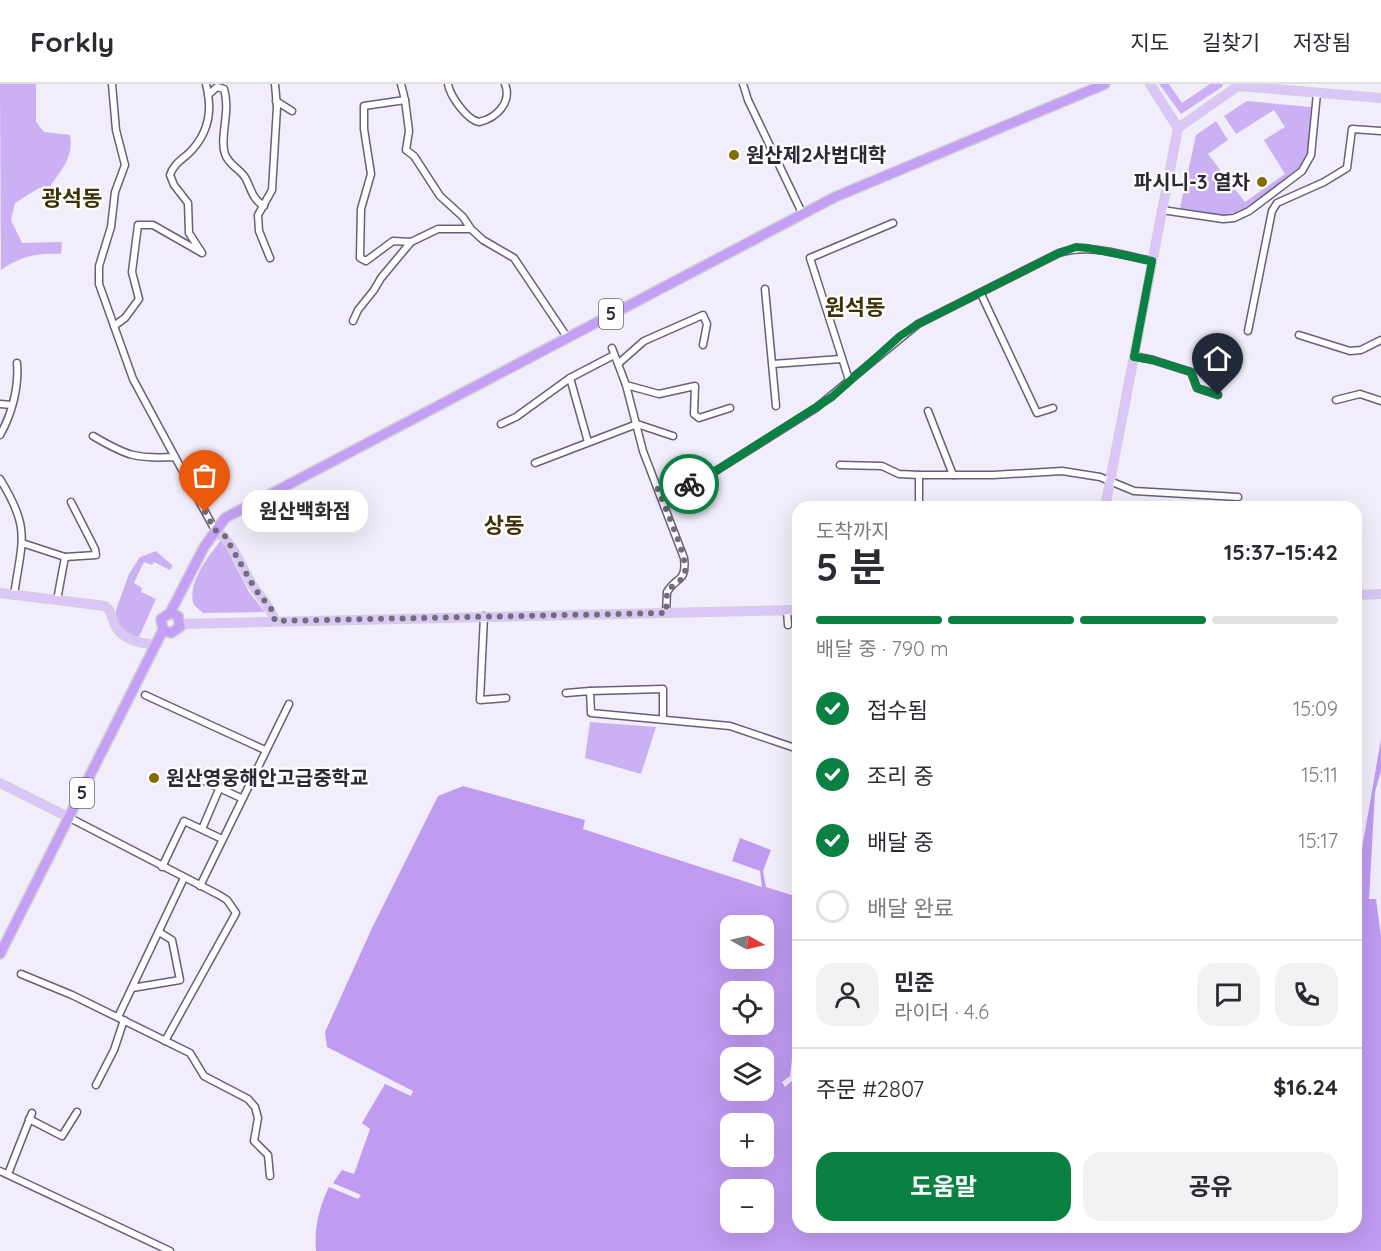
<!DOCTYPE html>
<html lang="ko">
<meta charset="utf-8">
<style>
body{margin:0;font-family:Quicksand,"Noto Sans KR",sans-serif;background:#f2f2f3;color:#2b2b33;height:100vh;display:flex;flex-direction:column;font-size:22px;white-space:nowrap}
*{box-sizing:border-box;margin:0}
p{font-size:20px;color:#7c7c81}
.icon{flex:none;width:33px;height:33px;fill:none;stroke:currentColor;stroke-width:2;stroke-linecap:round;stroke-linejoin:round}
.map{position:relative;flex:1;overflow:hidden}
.drawer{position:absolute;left:792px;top:417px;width:570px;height:732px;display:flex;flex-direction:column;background:#fff;border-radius:18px;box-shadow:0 6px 24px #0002}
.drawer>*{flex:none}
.needle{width:39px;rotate:98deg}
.buttons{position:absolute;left:720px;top:831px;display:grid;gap:12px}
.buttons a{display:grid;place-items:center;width:54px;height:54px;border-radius:12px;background:#fff;box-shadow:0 6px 24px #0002;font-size:30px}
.pin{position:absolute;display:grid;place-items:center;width:51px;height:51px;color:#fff;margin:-62px -26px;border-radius:50% 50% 50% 0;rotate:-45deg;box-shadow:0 0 6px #0007}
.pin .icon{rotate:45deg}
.courier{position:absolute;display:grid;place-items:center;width:60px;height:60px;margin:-30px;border:4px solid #0b8043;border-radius:50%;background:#fff;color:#222;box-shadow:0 2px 8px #0007}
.bubble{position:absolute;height:42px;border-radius:18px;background:#fff;box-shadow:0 6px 24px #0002;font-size:20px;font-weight:700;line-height:42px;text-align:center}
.headline em{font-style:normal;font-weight:700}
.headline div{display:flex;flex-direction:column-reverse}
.headline{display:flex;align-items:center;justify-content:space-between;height:102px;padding:0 24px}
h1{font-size:39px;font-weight:700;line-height:45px}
.bar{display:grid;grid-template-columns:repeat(4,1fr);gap:9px 6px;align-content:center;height:72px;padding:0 24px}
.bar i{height:8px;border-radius:4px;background:#e1e1e2}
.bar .selected{background:#0b8043}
.bar p{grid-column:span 4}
.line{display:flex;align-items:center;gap:15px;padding:0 24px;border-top:2px solid #e1e1e2}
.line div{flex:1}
.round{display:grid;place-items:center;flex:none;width:63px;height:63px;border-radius:18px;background:#f2f2f3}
ol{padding:0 24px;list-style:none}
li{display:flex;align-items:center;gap:18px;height:66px}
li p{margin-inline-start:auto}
li .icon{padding:6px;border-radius:50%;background:#0b8043;color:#fff;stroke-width:4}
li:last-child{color:#7c7c81}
li i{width:33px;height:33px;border:3px solid #e1e1e2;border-radius:50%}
.cta{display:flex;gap:12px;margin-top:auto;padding:12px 24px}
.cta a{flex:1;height:69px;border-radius:18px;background:#0b8043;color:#fff;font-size:24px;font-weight:700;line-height:69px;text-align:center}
.cta a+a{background:#f2f2f3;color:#2b2b33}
header{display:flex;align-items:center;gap:36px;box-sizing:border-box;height:84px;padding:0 30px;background:#fff;border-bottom:2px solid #e1e1e2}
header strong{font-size:28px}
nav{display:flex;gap:33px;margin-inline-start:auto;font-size:21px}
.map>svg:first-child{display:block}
.green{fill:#cbb0f4}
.water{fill:#c09bf2;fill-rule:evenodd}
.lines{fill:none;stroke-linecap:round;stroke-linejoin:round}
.minor-casing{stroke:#695e7b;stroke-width:9}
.major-casing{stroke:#d1d0d3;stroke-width:10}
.highway-casing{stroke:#d1d0d3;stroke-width:12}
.minor{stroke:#fff;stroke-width:6}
.major{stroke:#dbc6f9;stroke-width:8}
.highway{stroke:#c3a0f5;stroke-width:9}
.done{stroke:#726d7a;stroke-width:6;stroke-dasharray:0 10.8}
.route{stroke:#0b8043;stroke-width:8}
.poi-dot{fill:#836b05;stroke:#fff;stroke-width:2}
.labels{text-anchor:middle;stroke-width:4.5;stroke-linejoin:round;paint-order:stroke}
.shield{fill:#fff;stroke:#6c6872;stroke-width:1.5}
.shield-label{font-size:18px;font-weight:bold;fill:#2d2835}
.poi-label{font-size:20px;font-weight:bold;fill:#2d2835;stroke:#fff;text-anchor:start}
.quarter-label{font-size:22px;font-weight:bold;fill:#3e3207;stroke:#fff}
</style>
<header>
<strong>Forkly</strong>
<nav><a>지도</a><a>길찾기</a><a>저장됨</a></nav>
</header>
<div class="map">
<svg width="1381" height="1167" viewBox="0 0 1381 1167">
<rect width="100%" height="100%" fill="#f2edfa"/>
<g class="green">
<path d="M0,0H36V38L44,48L70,51C74,72 62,86 50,102L39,104L15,119L11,136L22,159L62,158L61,170C36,169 21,172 1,186Z"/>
<path d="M1159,0H1169L1182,19L1210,0H1223L1222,3L1181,30Z"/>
<path d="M1247,17L1311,23L1308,71L1300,85L1244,127L1222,131L1180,124L1196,51L1216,37L1228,56L1208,70L1245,118L1285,90L1264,56L1285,43L1274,26L1236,50L1224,32Z"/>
<path d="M222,455L249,508L265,528L203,529L194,521C186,500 209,471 222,455Z"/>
<path d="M156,467L173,482L170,486L154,478L152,481L144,478L134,499L142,504L141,508L156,515L139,553L126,550L116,535V526L129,490L140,473Z"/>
<path d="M590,638L656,643L641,690L585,674Z"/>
</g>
<path class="water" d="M1381,655V687L1375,708L1369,815H1376L1381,852V1167H316C314,1145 319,1123 329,1103L358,1115L361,1111L333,1099L342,1086L354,1090L370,1045L362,1039L385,1000L411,1012L413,1007L327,963L325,948L372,844L438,712L463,702L585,736L583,745L762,803L760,787L732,777L740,754L771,766L763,787L766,803L798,813V922L790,992L782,998L785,1003L793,996L798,954V1143H1356V799ZM730,842H764V874H730ZM730,908H764V940H730ZM730,974H764V1006H730ZM730,1040H764V1072H730ZM730,1106H764V1138H730Z"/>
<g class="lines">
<g class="minor-casing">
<g id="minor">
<path d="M112,0L116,46L125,81L115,108L111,143L99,182V200L133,295L175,373"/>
<path d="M401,0L405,16"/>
<path d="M448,0C450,12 467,36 479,38C497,34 512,18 505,0"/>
<path d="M743,0L748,16L803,131"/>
<path d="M208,11L217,3L224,5C231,27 219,54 225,70C229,82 241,85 246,95C251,105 253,116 264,122"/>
<path d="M276,17L292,27"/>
<path d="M1162,126L1223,135L1234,134L1249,127L1302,87L1311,71L1317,9"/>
<path d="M471,145L463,133L440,112L414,72L406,66L409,47L405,16L364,22V45L371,90L361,125L360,174L366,177L393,157L411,158L438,145H471L483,156L514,174L567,253"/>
<path d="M270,174L259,147L258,131L272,106L277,23L275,0"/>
<path d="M765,205L776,322"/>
<path d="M981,210L1037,329L1053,324"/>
<path d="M353,237L358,226L374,206L381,194L411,158"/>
<path d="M114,242L125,234L139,215L132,188L138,141H153L202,169L189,149L188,119L174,101L170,91C173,81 181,76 188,70C209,50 213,26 206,0"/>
<path d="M1248,247L1272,127L1277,119L1324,98L1347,84L1352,45L1381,47"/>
<path d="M1299,251L1350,267L1361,266L1381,256"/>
<path d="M612,264L626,301L643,367L684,474C687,499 676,492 667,508L666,529"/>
<path d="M1134,272L1153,276L1191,288L1197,304L1218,311"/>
<path d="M619,279L644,257L703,231L707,240L703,261"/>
<path d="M773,280L841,275"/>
<path d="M570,294L588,358"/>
<path d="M849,296L810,174L893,139"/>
<path d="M626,301L659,310L695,302L694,330L699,334L730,324"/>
<path d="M1336,316L1360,310L1381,317"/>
<path d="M0,320L12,321"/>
<path d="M928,327L953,391"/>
<path d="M501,340L516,333L570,294L614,271"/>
<path d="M0,351C12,330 19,303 17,279"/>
<path d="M93,352C127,372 136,375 175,373L215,446"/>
<path d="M535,379L637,340L673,352"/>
<path d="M840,381L882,382L899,390L919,391H993L1062,387L1100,393L1134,407L1238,413"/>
<path d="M919,391V423"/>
<path d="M0,395C31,445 22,456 14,511"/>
<path d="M657,403L692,400L703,395L816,324L918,240L1059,169C1090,159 1121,171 1152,177"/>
<path d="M22,459L65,473L96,471L95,465L71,418"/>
<path d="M57,516L65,473"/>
<path d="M787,526L788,541"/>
<path d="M484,532L480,616L506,614"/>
<path d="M590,607L663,605V635"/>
<path d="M566,609L590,607L591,629L730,642L798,665"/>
<path d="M145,611L265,666"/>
<path d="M204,697L241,714"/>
<path d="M70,734L219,811L227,816L236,829L165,957"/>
<path d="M202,745L220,703"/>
<path d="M162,783L184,737L222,755"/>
<path d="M200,802L289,620"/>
<path d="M21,890L72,911L190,969L204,992L248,1015L255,1023L258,1034L254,1057L268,1071L270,1092"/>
<path d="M132,904L180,896L172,856L159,848"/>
<path d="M118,933L184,794"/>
<path d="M96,1001L114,966L124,936"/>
<path d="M29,1035L62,1052L77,1028"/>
<path d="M0,1087L170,1167"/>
<path d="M8,1090L32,1029"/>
</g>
</g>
<g class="major-casing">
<g id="major">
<path d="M1150,0L1178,44"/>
<path d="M1105,423L1178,44L1238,2L1381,14"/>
<path d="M215,446C235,459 242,486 255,505C263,516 271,524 275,537"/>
<path d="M0,509L105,522C112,527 111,532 114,539C121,556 140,559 155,561"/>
<path d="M1356,511L1381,510"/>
<path d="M181,540L798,526"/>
<path d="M0,699L70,734"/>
</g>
</g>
<g class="highway-casing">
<g id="highway">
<path d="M163,546L171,549L180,543L178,532L170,529"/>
<path d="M0,870L163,546L161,535L170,529L204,463L225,434L835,113L1105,0"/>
</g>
</g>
<use href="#minor" class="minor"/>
<use href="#major" class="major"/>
<use href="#highway" class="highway"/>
</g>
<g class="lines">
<path class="done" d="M205,428L215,446L225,452L255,505L272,526L275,537L666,529L667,508C672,500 683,498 685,488C688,473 663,420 657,403L689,400"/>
<path class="route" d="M689,400L703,395L832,313L900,252L918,240L1059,169L1076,163L1088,164L1152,177L1134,273L1153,276L1191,288L1197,304L1218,311"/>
</g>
<g class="poi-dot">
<circle cx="734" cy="71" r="6"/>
<circle cx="1262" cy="98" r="6"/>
<circle cx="154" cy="694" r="6"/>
</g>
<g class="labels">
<g class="shield">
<rect x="599" y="215" width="24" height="30" rx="4.5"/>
<rect x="70" y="694" width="24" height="30" rx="4.5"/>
</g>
<g class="shield-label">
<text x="611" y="236">5</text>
<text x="82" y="715">5</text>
</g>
<g class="poi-label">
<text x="746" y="78">원산제2사범대학</text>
<text x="1250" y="105" text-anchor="end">파시니-3 열차</text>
<text x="166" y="701">원산영웅해안고급중학교</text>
</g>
<g class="quarter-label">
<text x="72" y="122">광석동</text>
<text x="855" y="231">원석동</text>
<text x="504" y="449">상동</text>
</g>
</g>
</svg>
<div class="buttons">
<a><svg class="needle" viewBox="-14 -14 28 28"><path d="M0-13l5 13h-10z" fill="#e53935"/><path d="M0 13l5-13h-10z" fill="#7c7c81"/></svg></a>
<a><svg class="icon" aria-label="locate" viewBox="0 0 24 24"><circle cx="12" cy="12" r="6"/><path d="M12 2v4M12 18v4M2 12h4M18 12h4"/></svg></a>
<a><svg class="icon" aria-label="layers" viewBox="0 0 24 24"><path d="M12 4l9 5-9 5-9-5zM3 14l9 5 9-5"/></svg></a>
<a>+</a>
<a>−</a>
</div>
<div class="pin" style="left:205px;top:428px;background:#ea580c"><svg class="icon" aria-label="bag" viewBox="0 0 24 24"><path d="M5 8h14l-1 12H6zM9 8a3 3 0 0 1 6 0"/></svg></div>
<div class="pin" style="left:1218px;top:311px;background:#1f2937"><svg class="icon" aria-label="home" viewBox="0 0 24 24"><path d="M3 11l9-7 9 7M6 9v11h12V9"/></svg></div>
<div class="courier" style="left:689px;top:400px"><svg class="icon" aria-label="bike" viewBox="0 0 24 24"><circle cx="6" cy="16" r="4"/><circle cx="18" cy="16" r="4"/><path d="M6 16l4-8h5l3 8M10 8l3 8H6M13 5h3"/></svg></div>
<div class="bubble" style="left:242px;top:406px;width:126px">원산백화점</div>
<section class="drawer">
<div class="headline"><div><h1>5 분</h1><p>도착까지</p></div><em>15:37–15:42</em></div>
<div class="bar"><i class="selected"></i><i class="selected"></i><i class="selected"></i><i></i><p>배달 중 · 790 m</p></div>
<ol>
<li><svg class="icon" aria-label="check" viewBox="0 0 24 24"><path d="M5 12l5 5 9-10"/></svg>접수됨<p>15:09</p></li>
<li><svg class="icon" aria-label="check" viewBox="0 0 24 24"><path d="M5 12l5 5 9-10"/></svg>조리 중<p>15:11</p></li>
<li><svg class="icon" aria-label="check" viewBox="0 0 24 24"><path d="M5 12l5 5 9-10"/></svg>배달 중<p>15:17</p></li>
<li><i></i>배달 완료</li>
</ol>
<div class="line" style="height:108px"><a class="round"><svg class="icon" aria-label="person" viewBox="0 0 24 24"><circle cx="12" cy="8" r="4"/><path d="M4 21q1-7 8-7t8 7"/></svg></a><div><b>민준</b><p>라이더 · 4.6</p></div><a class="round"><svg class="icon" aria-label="chat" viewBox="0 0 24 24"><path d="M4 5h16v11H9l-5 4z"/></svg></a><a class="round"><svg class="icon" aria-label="phone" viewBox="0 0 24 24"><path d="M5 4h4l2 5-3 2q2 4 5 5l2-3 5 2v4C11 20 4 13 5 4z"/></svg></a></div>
<div class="line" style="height:78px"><div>주문 #2807</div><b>$16.24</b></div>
<div class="cta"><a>도움말</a><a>공유</a></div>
</section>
</div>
